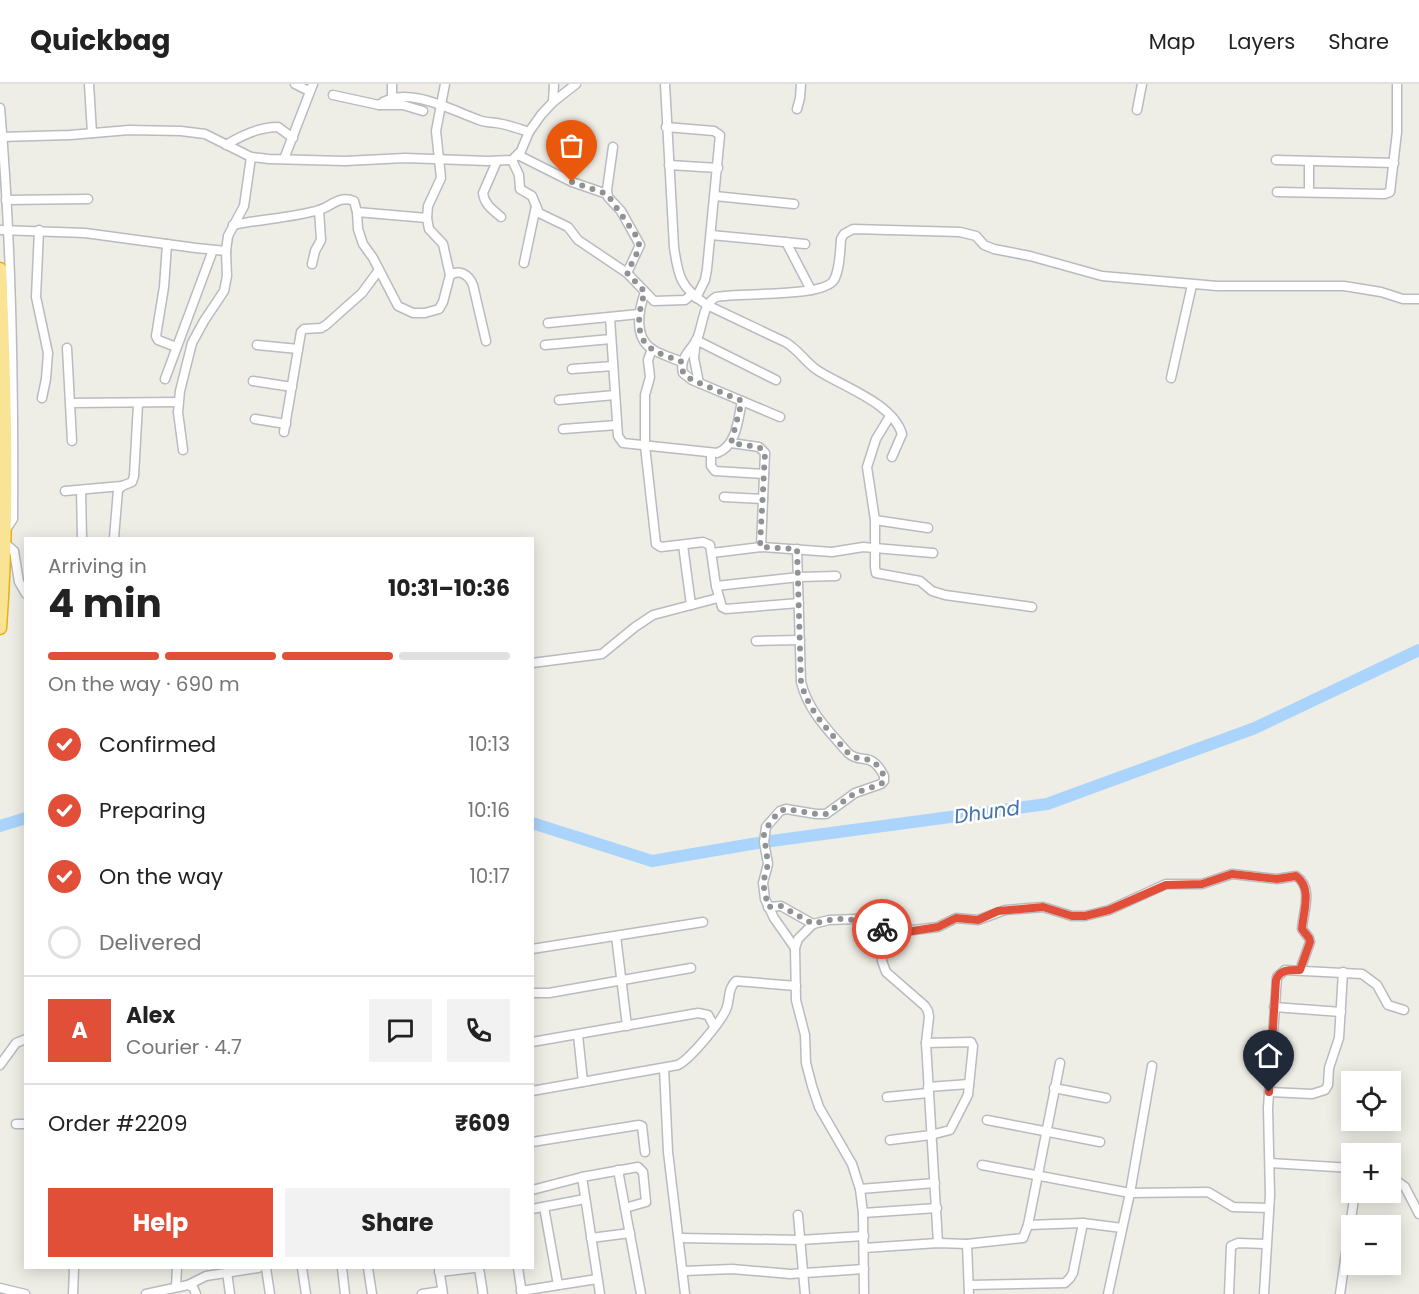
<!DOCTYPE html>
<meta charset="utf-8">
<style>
body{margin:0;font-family:Poppins,sans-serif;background:#f2f2f2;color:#222;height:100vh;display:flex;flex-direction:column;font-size:22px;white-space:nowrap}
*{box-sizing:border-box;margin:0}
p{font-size:20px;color:#767676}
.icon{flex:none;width:33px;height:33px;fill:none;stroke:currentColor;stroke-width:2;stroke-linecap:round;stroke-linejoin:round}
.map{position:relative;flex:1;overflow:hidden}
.details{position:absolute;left:24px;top:453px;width:510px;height:732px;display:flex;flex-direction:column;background:#fff;border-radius:0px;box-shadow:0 3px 15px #0003}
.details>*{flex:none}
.buttons{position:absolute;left:1341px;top:987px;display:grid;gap:12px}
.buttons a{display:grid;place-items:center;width:60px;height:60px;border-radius:0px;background:#fff;box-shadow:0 3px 15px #0003;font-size:30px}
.pin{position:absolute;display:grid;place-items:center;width:51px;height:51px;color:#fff;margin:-62px -26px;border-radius:50% 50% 50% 0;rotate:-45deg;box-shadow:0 0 6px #0007}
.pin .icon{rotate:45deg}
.courier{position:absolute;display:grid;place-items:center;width:60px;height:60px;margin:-30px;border:4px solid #e24f39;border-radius:50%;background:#fff;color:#222;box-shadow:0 2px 8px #0007}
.summary em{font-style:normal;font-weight:700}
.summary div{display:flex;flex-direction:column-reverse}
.summary{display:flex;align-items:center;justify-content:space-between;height:102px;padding:0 24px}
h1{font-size:39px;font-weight:700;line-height:45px}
.bar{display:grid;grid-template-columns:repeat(4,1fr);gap:9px 6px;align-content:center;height:72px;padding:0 24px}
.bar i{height:8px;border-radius:4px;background:#e0e0e0}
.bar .selected{background:#e24f39}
.bar p{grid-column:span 4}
.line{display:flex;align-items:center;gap:15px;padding:0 24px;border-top:2px solid #e0e0e0}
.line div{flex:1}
.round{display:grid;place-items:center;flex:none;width:63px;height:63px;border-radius:0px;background:#f2f2f2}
ol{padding:0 24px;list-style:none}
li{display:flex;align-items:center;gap:18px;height:66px}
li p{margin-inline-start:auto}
li .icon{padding:6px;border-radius:50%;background:#e24f39;color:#fff;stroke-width:4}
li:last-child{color:#767676}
li i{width:33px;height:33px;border:3px solid #e0e0e0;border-radius:50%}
.button{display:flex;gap:12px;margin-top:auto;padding:12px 24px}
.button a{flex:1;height:69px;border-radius:0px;background:#e24f39;color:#fff;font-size:24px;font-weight:700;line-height:69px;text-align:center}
.button a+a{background:#f2f2f2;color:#222}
header{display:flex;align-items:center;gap:36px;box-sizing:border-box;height:84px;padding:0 30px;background:#fff;border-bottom:2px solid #e0e0e0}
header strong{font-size:28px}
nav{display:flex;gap:33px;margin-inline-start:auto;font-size:21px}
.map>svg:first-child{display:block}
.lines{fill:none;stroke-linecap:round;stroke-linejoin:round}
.river{stroke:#aad4fb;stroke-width:12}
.minor-casing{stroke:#b8bbbf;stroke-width:11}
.highway-casing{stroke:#ebb00a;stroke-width:15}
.minor{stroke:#fff;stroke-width:8}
.highway{stroke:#f8e494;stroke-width:12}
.done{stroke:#919293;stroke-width:6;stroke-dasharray:0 10.8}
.route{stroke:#e24f39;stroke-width:8}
.labels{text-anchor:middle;stroke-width:5;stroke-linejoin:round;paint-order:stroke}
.water-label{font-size:20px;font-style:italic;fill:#4673ae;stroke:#fff}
</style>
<header>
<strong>Quickbag</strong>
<nav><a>Map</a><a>Layers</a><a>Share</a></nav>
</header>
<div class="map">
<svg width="1419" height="1210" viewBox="0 0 1419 1210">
<rect width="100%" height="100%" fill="#efeee6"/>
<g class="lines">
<g class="river">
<path d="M532,739L652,777L764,758L1047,720L1255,644L1419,566"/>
<path d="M0,742L26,734"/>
</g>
<g class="minor-casing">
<g id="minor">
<path d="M89,0L92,49"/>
<path d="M295,0L309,7"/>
<path d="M392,0V11"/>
<path d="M445,0L436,47L441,94L428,122L427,134L429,145L443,160L450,191"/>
<path d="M665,0L674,163C678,193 681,204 707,221L785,258C798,265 805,278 817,286C841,302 893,319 902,350L892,373"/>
<path d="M333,11L379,21H403L423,27"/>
<path d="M553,18L554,0"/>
<path d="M379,21C405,0 451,26 479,36C486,39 494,38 502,40C511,42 520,45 529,48"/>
<path d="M0,24C12,161 14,298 13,435L5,447"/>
<path d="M797,25L800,14L801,0"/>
<path d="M1137,26L1142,0"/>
<path d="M666,43L714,47L720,51L707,185L705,196L696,214"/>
<path d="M0,53L70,51L129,46L181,47L205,50L251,73L269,75L345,77L405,74L488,77L512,76L521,67L529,48L541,31L553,18L576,0"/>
<path d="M226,61C242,51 259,43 278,43L293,54"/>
<path d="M613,63L607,106L608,113L621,127L640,161L627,189"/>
<path d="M518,71L572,98L607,110"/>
<path d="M284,75L313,0"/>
<path d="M512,76L519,91L520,105L532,112L539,129L568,143L578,156L627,189L654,217L685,216L692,210"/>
<path d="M1276,76L1394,79"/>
<path d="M497,77L483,109C484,120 493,126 501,133"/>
<path d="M1309,77V108"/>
<path d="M669,81L718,84"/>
<path d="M1277,108L1385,110L1390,108L1397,48V0"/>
<path d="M715,112L794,120"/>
<path d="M6,116L88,115"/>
<path d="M357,128L358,145L363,160L373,174L398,222L413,229H425L439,225L443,218L450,191C460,185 469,191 473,201L486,257"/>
<path d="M233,141C261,135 291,134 319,126C332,122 339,111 354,117L357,128L427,134"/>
<path d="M0,146L85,149L196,164L226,167L228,152L244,122L251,73"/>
<path d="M39,146L36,213L48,269L46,295L42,314"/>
<path d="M711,151L805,160"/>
<path d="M786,158L811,206"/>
<path d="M167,160L164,203L156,252L158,256L176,263"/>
<path d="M524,179L536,122"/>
<path d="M312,180L315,167L321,156L319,126"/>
<path d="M645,208C639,225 633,253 652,265C661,271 673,274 682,278"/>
<path d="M610,234L618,352L623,359L717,369C737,362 738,335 742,317"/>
<path d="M548,239L639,230"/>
<path d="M257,261L298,265"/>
<path d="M545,261L611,255"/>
<path d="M67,264L72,357"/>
<path d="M652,265L648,276L650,293L645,311V362L656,460L661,463L703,458L710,461L716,502L722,523L726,525L799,519"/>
<path d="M572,285L613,282"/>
<path d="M1171,294L1192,201"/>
<path d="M165,295L213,166"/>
<path d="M253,297L292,303"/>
<path d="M699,299L694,274L696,256L776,296"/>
<path d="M559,316L615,311"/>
<path d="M71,319L178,318"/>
<path d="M890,332L876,355L867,383L875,436V483L876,489L920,497L932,507L945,511L1032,523"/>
<path d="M780,333L692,296L683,289C679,273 691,267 697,255C703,242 702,221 716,213C738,208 823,214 834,196C840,185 840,167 841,155L844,150L853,145L960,148L976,152L984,161L994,165L1030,172L1102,192L1217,202H1344L1381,208L1403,215H1419"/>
<path d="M255,335L286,340"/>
<path d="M563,345L617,341"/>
<path d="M284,348L301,248L304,245L321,244L326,241L362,209L379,186"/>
<path d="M731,359L759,363L765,369L761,463"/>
<path d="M183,366L178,328L180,307L192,259L204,237L224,207L227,192L226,167"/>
<path d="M711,369V382L715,387L764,390"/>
<path d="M81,406L82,454"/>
<path d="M65,407L122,402"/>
<path d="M724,413L763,415"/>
<path d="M875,436L928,444"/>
<path d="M114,454L118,406L122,402L132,398L134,392L138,320"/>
<path d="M5,459L14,467L19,498L26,510"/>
<path d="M683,461L691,521"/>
<path d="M712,469L761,463L832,468L863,463L933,469"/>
<path d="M716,502L799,493L836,492"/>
<path d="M756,557L800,556"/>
<path d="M532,579L602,570L635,543L653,531L718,514"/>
<path d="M768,823L781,822L813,840"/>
<path d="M881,845L882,877L886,888L925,922L928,927L929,933L926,959L938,1159"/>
<path d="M616,852L627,942"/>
<path d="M795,864L774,834L765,815L763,799L768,780L764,758L766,743L780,727L786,725L816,730H826L855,709L881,700L884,697V692C871,666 862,681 848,669C829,647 808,627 801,598L797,465"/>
<path d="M532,865L703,838"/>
<path d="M532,909H549L691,884"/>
<path d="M1274,923L1341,928"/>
<path d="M578,951L583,998"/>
<path d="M532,958L698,929L708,931L714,942"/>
<path d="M0,981L16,959L26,955"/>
<path d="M664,984L668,1068L685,1210"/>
<path d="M928,1003L969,1000"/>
<path d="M1054,1004L1106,1014"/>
<path d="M532,1007L678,981C690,975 723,936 727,923C730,913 728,904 736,897L796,902"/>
<path d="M1269,1008L1312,1010L1325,1006L1328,1001L1329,984L1339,954L1343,888"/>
<path d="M887,1013L928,1009"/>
<path d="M987,1036L1100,1058"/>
<path d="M16,1040H26"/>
<path d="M890,1056L931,1051L950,1046L968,1011L973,962L971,958L926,959"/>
<path d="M532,1058L639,1041L642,1042L645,1068"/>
<path d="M1270,1079L1352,1084"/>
<path d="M982,1081L1130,1109L1208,1108L1233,1123L1269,1124"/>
<path d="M618,1086L641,1210"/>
<path d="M1390,1092L1405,1103L1419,1130"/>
<path d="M582,1093L600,1210"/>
<path d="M860,1105L935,1099"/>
<path d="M532,1106L582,1093L638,1083L643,1088L646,1118L625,1124"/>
<path d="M544,1123L558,1201"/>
<path d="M532,1125L585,1115"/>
<path d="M863,1129L937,1124"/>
<path d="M798,1131L805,1210"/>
<path d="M1028,1141L1083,1139L1122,1144"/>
<path d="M591,1154L630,1149"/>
<path d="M680,1154L800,1156L864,1152"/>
<path d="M967,1160L969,1210"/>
<path d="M864,1164L938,1159L967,1160L1023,1154L1028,1141L1060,979"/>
<path d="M266,1184L270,1210"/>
<path d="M302,1184L306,1210"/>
<path d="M342,1184L345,1210"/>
<path d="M368,1184L372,1210"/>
<path d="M439,1184L443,1210"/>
<path d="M479,1184L483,1210"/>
<path d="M518,1184L522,1210"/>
<path d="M684,1187L732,1185L790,1190L864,1185"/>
<path d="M227,1188L230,1210"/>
<path d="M439,1188L474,1184"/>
<path d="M188,1201L206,1192L258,1184"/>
<path d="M969,1201L1065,1199L1070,1194L1073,1189L1083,1139"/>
<path d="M176,1203L177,1184"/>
<path d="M0,1204L25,1210"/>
<path d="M521,1207L597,1195"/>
<path d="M73,1210L74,1184"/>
<path d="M146,1210L188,1201L193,1203L196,1210"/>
<path d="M422,1210L442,1207"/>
<path d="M864,1210L863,1129L860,1105L852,1080L819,1023L812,1002L806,979L805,951L796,916L795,864L798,855L813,840L829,836L856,835L881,845L897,848L938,843L956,834L978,836L1005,826L1043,823L1072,832H1085L1109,826L1166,800H1202L1232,790L1277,795L1296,792C1314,804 1303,828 1302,845L1309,854L1310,858L1300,886"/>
<path d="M1108,1210L1130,1109L1152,982"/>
<path d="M1229,1210L1231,1162L1238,1159L1266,1160"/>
<path d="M1264,1210L1270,1111L1268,1024L1277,893L1285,886L1362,890L1377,901L1388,921L1404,926"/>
<path d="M1340,1210L1355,1108"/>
</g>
</g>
<g class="highway-casing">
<path id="highway" d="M0,185C5,304 9,424 0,544"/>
</g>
<use href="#minor" class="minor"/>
<use href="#highway" class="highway"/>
</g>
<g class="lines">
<path class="done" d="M572,98L607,110L639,156V165L627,189L645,208C639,225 633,253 652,265C661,271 673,274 682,278L683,289L692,296L742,317L731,359L759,363L765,369L760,463L797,465L801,598C808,627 829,647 848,669C862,681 871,666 884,692V697L881,700L855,709L826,730H816L786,725L780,727L770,738L764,751L768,780L763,799L768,823L781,822L813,840C841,831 856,835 882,845"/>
<path class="route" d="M882,845L906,848L938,843L956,834L978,836L998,827L1043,823L1072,832H1085L1109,826L1166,801L1202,800L1232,790L1277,795L1296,792C1313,804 1303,828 1302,845L1309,854L1310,858L1300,886C1290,886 1280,885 1276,896L1269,1008"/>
</g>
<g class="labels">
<g class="water-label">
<text transform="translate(987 728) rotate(-8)" y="7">Dhund</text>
</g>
</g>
</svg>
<div class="buttons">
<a><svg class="icon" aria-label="locate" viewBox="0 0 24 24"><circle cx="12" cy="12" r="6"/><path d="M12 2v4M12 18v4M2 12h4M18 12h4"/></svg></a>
<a>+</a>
<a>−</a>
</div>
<div class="pin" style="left:572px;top:98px;background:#ea580c"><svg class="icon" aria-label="bag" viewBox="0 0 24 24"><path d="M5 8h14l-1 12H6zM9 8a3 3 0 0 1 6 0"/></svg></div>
<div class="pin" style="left:1269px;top:1008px;background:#1f2937"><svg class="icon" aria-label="home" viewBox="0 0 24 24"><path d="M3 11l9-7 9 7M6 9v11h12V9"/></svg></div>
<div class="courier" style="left:882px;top:845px"><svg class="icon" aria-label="bike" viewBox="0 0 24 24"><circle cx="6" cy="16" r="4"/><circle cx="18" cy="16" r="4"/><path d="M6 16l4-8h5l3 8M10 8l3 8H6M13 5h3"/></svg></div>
<section class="details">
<div class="summary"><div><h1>4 min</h1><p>Arriving in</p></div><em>10:31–10:36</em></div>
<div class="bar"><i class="selected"></i><i class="selected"></i><i class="selected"></i><i></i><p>On the way · 690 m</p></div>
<ol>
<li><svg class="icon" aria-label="check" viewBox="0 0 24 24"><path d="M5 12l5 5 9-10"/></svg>Confirmed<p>10:13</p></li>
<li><svg class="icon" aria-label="check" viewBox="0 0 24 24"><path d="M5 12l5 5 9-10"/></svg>Preparing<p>10:16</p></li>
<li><svg class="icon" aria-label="check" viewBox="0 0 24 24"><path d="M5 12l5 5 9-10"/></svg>On the way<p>10:17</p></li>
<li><i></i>Delivered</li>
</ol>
<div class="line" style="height:108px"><b class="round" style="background:#e24f39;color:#fff">A</b><div><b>Alex</b><p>Courier · 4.7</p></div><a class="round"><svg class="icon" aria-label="chat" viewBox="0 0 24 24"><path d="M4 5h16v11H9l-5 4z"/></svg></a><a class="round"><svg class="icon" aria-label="phone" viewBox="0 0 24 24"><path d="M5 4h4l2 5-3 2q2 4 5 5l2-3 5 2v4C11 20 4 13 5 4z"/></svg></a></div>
<div class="line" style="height:78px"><div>Order #2209</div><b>₹609</b></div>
<div class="button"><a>Help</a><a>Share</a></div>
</section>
</div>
